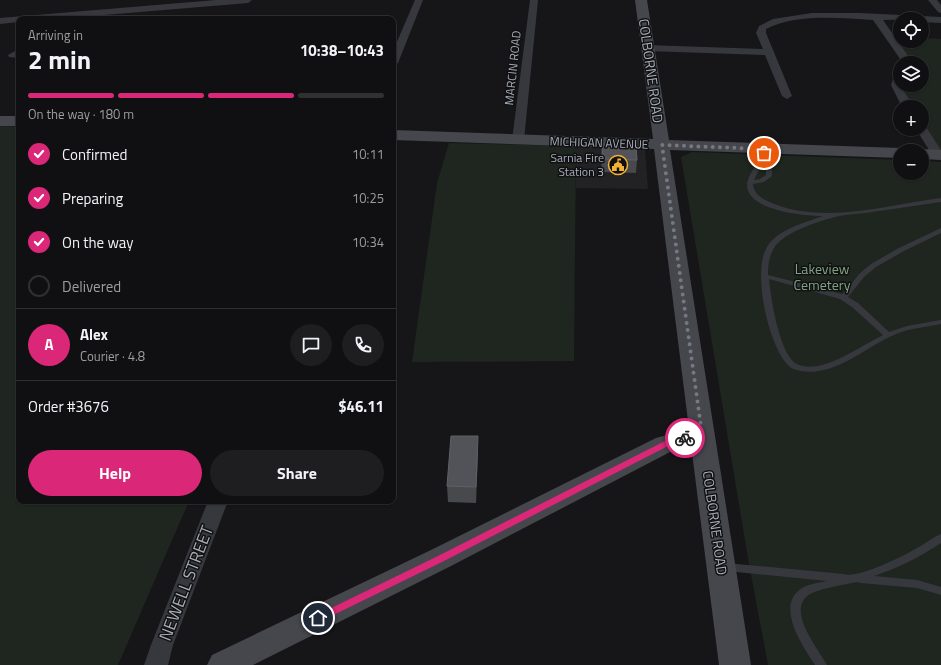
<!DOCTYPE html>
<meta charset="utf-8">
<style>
body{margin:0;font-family:"Titillium Web",sans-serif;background:#1e1e20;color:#f1f3f6;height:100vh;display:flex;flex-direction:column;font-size:15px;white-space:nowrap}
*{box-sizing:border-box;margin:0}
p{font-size:13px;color:#9c9d9f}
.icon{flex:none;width:22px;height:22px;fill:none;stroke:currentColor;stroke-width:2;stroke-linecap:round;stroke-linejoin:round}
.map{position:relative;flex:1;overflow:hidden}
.details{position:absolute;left:16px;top:16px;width:380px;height:488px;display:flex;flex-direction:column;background:#101012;border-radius:8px;box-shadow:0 1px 3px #0004,0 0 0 1px #303032}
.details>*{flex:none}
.buttons{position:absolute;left:893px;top:12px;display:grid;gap:8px}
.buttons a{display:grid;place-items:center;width:36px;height:36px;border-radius:50%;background:#101012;box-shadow:0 1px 3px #0004,0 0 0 1px #303032;font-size:20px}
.pin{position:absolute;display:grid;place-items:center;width:34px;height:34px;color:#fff;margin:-17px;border:2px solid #fff;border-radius:50%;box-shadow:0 1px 4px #0007}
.courier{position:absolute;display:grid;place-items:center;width:40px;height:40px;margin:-20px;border:3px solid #db2777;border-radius:50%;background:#fff;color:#222;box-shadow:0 1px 5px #0007}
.headline em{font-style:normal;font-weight:700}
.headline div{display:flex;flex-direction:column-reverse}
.headline{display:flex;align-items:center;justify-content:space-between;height:68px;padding:0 12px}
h1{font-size:26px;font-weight:700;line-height:30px}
.bar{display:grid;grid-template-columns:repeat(4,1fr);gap:6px 4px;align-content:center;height:48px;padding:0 12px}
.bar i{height:5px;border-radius:3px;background:#303032}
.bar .active{background:#db2777}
.bar p{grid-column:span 4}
.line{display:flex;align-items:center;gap:10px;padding:0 12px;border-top:1px solid #303032}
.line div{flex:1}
.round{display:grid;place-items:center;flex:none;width:42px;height:42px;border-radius:21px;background:#1e1e20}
ol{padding:0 12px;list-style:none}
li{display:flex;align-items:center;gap:12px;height:44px}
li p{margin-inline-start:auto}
li .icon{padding:4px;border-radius:50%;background:#db2777;color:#fff;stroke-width:4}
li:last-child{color:#9c9d9f}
li i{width:22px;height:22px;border:2px solid #303032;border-radius:50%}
.action{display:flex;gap:8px;margin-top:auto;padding:8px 12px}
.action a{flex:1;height:46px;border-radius:24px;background:#db2777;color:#fff;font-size:16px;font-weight:700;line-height:46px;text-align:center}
.action a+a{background:#1e1e20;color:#f1f3f6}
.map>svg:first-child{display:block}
.built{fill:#222225}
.green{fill:#1e261f}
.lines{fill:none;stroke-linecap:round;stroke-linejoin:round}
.lane{fill:#37383d;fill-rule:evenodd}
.street{fill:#37383d;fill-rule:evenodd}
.secondary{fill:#45474d;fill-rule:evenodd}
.wall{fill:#47494d}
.shaded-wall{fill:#2f3033}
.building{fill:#525359;stroke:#5f6168}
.route{fill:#db2777}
.done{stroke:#757880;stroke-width:4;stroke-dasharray:0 7.2}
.labels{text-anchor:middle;stroke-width:3;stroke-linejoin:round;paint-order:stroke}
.far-street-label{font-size:12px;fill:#a8adb8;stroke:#111113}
.far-poi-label{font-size:12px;fill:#a8adb8;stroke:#111113;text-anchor:end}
.street-label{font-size:14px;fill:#a8adb8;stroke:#111113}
.park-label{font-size:14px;fill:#7fa381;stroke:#111113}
.near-street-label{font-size:17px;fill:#a8adb8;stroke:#111113}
</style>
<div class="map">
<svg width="941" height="665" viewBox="0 0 941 665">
<rect width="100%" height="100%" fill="#161618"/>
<path class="built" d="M576,146L645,150L648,189L576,188Z"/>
<g class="green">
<path d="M888,38H900V41H922V38L941,39V151L922,124V107H910L895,80L900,71V85H922V63H904Z"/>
<path d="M0,126L19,127V501H189L118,665H0Z"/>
<path d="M449,143L576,146L574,361L412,362L437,183Z"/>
<path d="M692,152L900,160V173H922V161L941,162V665H768L749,564L681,157Z"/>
</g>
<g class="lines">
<g class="lane">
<path d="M763,147L766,149L767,160L772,166V176L764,182L753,184C754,196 765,200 774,204C827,224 887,205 941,198V202C918,205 895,209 872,212C860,214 846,214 835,217C817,222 784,232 774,248C769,256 768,265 768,275L842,294L846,291L859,274L871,264L899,248L941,228V233L904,251L876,267L864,277L848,297L858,303L889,332L907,326L941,320V324C926,327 911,328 896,334C867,346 835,377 801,371C797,370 791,369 788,365C768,345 752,271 767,247C778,229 804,223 823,216C804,216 735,210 749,177C752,171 756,164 761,159L760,149ZM764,163L766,166V175L760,179L754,180L759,170ZM769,279L840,299L852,307L883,335C863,345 844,359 822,365C814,367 803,368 795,363C779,351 771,299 769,279Z"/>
<path d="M941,534V543C920,557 898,568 874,576L917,580L941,587V595L917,588L861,583L857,582C843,585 826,587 812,593C783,607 818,648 827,665H815L813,662C802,645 778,609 798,591C806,584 817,583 827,581L726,571L722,570L721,567L722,564L726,563L844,574C859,579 905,555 919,547C926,543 933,537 941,534Z"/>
</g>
<g class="street">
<path d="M216,0H252L248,3L56,19H19V22L0,24V18Z"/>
<path d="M415,0H423L398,63L393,66V51Z"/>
<path d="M530,0H538L524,140L518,144L512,140Z"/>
<path d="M928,0H937L941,5V13L938,12Z"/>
<path d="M812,13H860L941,17V23L922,22V19L883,20L913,63H903L873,20C840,18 797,13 766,29V33L792,96L787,99L782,96L765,55L647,51L642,48L647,45L763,49L756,33L759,26L773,19Z"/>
<path d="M19,49V58L9,57L8,55Z"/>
<path d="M900,76V85L914,107H902L891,85L893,79Z"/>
<path d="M922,126L926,127L941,150V158H934L916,129H922Z"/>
<path d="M208,501H228L173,645L168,665H144L151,645Z"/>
</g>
<g class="secondary">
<path d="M635,0H647L669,140L900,148L907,151H900V158L670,150L751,665H719L691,445L674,450L451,566L253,665H207L212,655L431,550L656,438L689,429L654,149L393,140V130L653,139Z"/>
<rect x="0" y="116" width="19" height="10"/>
<path d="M922,149L941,150V160L922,159V151H916Z"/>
</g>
</g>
<g class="wall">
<path d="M602,144L637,160L636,173L602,172L601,157Z"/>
<path d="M478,452L476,503L448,502L447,486Z"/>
</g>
<path class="shaded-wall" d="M478,436V452L476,503V487Z"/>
<g class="building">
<path d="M602,144L636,145L637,160L603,159Z"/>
<path d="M451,436H478L476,487L447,486Z"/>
</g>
<path class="route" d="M685,436L689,438L688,440L668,446L444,561L321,621L318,622L314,618L315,616L438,556L663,442Z"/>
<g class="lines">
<path class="done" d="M685,438L702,434L662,145L763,149L764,153"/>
</g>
<defs>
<g id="civic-ring" transform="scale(1)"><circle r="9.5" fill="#111113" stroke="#f2b134" stroke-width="1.5"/><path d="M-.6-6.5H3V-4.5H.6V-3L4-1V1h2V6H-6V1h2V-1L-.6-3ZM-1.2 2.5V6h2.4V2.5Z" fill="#f2b134"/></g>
</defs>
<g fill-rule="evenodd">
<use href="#civic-ring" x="618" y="165"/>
</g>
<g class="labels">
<g class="far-street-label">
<text transform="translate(513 68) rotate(-84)" y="4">MARCIN ROAD</text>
<text transform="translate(599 143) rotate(2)" y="4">MICHIGAN AVENUE</text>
</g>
<g class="far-poi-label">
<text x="604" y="162">Sarnia Fire<tspan x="604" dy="14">Station 3</tspan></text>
</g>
<g class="street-label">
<text transform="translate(651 71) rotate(82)" y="5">COLBORNE ROAD</text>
<text transform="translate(715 523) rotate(82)" y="5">COLBORNE ROAD</text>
</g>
<g class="park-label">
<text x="822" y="274">Lakeview<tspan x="822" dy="16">Cemetery</tspan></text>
</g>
<g class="near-street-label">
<text transform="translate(186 583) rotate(-69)" y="6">NEWELL STREET</text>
</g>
</g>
</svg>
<div class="buttons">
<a><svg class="icon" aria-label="locate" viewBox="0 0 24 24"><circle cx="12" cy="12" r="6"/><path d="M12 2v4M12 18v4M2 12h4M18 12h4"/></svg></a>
<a><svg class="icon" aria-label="layers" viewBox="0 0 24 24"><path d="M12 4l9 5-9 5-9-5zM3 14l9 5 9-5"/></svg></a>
<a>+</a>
<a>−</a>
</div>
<div class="pin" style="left:764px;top:153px;background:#ea580c"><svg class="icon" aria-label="bag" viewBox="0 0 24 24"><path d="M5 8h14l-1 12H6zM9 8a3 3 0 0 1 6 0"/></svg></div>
<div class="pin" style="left:318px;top:618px;background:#1f2937"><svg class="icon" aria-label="home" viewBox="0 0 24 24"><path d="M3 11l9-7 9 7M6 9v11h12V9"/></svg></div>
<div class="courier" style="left:685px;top:438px"><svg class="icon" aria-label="bike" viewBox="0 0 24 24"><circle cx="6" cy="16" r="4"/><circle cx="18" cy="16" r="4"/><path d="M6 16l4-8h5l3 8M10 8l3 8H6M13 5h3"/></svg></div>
<section class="details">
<div class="headline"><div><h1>2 min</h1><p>Arriving in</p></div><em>10:38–10:43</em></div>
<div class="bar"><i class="active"></i><i class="active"></i><i class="active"></i><i></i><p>On the way · 180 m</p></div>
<ol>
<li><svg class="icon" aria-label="check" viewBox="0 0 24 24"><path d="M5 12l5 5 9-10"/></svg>Confirmed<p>10:11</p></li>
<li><svg class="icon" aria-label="check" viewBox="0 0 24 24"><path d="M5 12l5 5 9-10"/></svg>Preparing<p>10:25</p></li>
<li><svg class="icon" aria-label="check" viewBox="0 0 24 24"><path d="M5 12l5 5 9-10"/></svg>On the way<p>10:34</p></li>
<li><i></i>Delivered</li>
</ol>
<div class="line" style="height:72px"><b class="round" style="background:#db2777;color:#fff">A</b><div><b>Alex</b><p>Courier · 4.8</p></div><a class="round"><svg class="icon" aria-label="chat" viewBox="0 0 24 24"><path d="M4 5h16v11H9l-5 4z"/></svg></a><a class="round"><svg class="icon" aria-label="phone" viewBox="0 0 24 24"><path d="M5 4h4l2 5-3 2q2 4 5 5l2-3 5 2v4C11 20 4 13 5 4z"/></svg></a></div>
<div class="line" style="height:52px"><div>Order #3676</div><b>$46.11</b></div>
<div class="action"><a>Help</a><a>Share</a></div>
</section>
</div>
